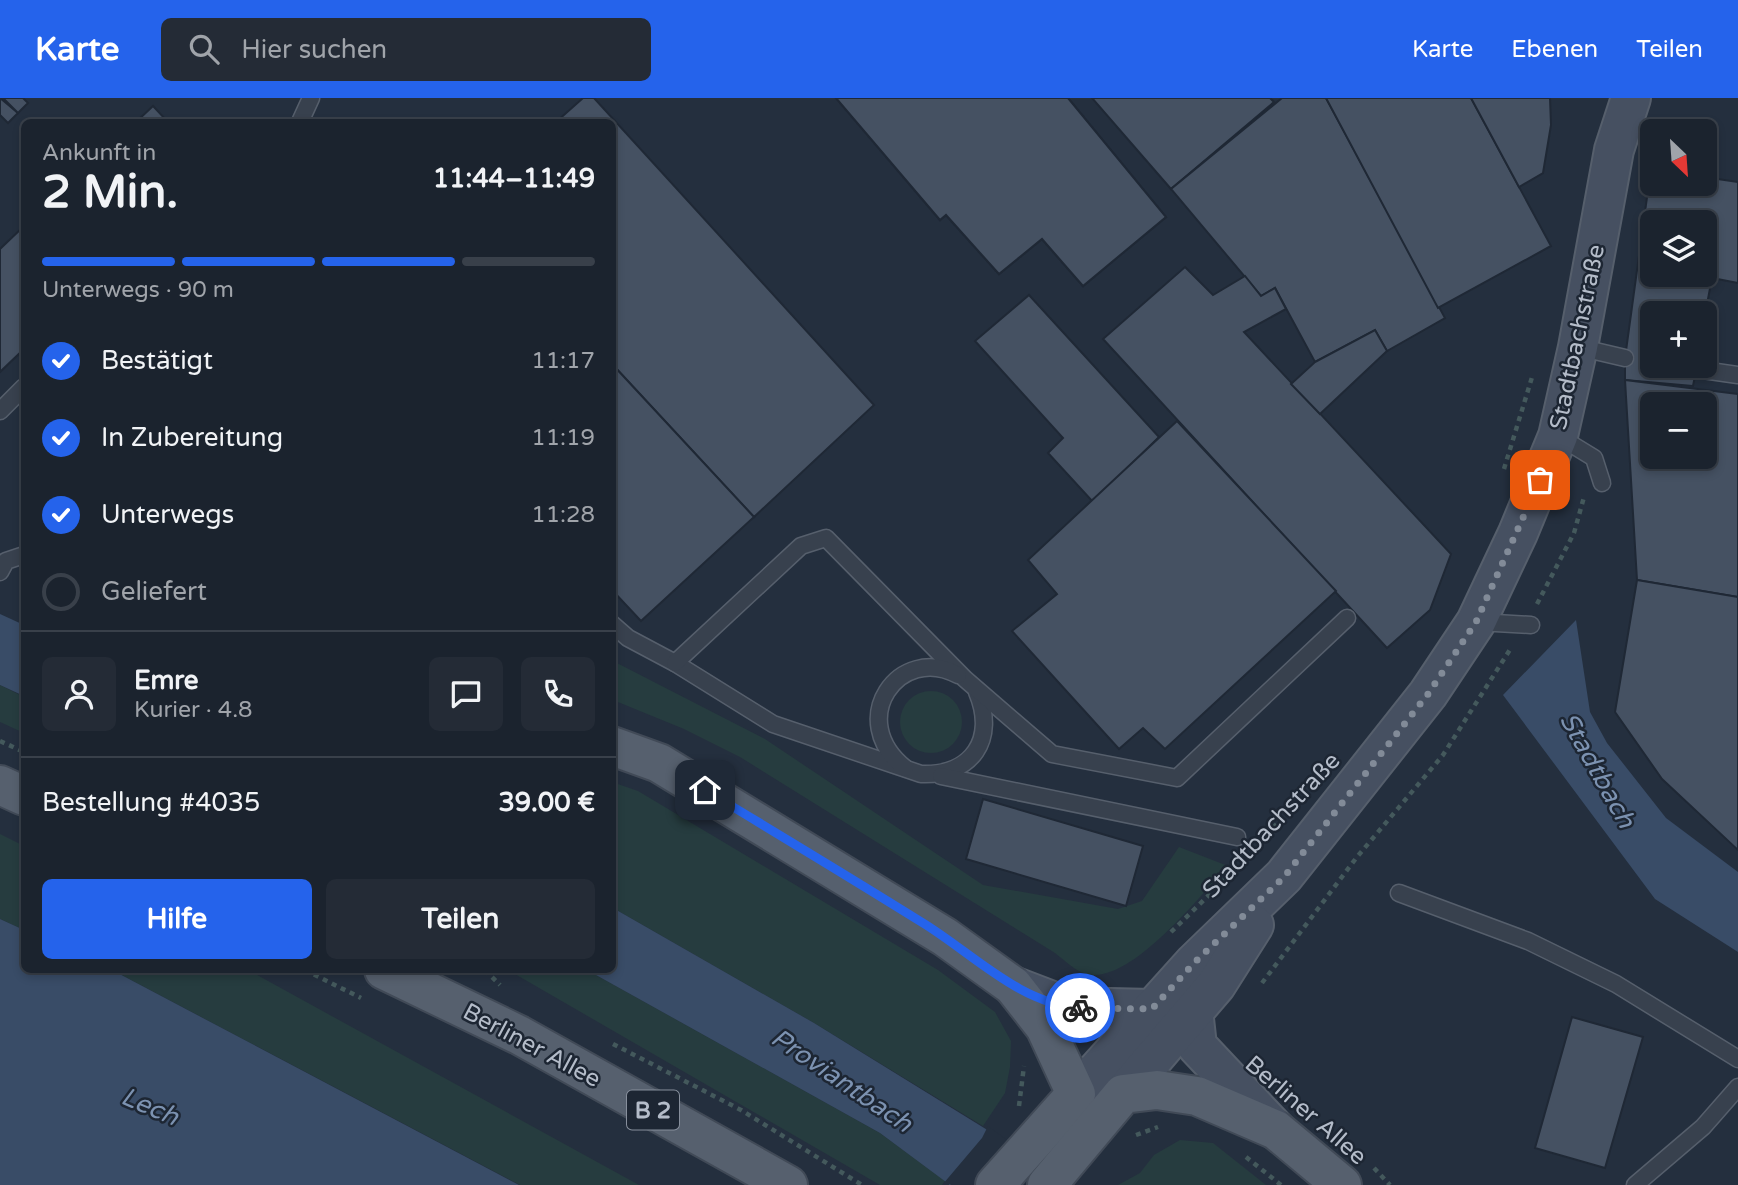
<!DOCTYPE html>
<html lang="de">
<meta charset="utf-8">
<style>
body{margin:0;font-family:"Varela Round",sans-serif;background:#242b36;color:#f1f3f6;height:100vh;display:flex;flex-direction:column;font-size:26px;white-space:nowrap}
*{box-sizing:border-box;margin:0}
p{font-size:23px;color:#a0a4aa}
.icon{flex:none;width:38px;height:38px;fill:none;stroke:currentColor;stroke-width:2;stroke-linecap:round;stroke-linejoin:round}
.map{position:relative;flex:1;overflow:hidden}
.panel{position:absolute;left:21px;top:21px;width:595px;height:854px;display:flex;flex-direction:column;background:#1b232e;border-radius:10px;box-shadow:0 4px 10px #0003,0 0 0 2px #39404a}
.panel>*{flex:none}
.needle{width:46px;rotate:155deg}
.tools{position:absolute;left:1640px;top:21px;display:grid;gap:14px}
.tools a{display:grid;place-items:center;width:77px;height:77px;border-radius:10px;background:#1b232e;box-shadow:0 4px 10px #0003,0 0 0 2px #39404a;font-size:35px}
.pin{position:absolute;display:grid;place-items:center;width:60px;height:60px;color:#fff;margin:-30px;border-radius:14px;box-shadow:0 4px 10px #0006}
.courier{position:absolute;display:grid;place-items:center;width:70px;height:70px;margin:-35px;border:5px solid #2563eb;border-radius:50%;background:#fff;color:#222;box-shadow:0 2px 9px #0007}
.head em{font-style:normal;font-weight:700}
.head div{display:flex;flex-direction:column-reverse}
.head{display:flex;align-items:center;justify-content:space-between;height:119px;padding:0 21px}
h1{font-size:46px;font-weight:700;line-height:52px}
.bar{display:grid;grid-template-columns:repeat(4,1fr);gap:10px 7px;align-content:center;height:84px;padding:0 21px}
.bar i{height:9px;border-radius:5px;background:#39404a}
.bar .active{background:#2563eb}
.bar p{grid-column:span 4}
.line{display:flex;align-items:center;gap:18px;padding:0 21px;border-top:2px solid #39404a}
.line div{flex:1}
.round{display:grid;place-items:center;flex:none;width:74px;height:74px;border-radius:10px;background:#242b36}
ol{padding:0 21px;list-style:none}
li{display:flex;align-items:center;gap:21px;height:77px}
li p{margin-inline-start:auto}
li .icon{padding:7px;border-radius:50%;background:#2563eb;color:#fff;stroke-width:4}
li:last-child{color:#a0a4aa}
li i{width:38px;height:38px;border:4px solid #39404a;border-radius:50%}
.action{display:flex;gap:14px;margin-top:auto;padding:14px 21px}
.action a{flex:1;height:80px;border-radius:10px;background:#2563eb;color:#fff;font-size:28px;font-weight:700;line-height:80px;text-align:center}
.action a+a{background:#242b36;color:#f1f3f6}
header{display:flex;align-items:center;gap:42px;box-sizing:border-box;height:98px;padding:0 35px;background:#2563eb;color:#fff}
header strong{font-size:33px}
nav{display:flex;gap:38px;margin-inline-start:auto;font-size:24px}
.search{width:490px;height:63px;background:#242b36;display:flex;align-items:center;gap:18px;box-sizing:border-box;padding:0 24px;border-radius:10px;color:#a0a4aa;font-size:26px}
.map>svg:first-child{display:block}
.green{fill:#263c3f}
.water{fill:#394c67}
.pier{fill:#242f3e}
.building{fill:#455162;stroke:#1f2835;stroke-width:2;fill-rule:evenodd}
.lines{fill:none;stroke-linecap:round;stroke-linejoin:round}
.service-casing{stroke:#565f6c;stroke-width:19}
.secondary-casing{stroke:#565f6c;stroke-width:42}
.primary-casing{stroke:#414a57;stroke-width:42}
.path{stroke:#44595c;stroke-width:4.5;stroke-dasharray:5 5;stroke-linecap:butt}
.service{stroke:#38414e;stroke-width:16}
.secondary{stroke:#465061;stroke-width:38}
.primary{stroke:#56606e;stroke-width:38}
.done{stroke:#828b98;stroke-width:7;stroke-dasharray:0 12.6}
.route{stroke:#2563eb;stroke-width:9}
.labels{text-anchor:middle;stroke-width:5;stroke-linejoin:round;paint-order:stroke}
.shield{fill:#1d2633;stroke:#878f9c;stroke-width:2}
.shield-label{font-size:23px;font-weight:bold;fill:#b4bcc9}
.street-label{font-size:24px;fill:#b4bcc9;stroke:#1d2633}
.water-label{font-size:26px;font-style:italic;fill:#7c92b1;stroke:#1d2633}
</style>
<header>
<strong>Karte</strong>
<div class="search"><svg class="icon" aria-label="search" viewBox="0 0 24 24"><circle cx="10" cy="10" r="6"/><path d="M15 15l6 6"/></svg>Hier suchen</div>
<nav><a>Karte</a><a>Ebenen</a><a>Teilen</a></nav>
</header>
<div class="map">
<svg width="1738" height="1087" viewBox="0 0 1738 1087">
<rect width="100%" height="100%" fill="#242f3e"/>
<g class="green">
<path d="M613,563L765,641L983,787L1118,811L1142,803L1179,749L1228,768C1200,797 1125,895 1081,874C1072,870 1063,861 1055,855L740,659L684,631L613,602Z"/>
<path d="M0,587L24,599V635L0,624Z"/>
<circle cx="931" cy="624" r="31"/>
<path d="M612,684L638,693L938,872L995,914L1011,943L1010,969L1005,995L983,1028L814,925L613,810Z"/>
<path d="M0,736L24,748V832L0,821Z"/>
<path d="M112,872H248L639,1087H520Z"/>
<path d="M508,872H587L880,1035L945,1083L942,1087H880Z"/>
<path d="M1180,1042L1213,1045L1266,1087H1118L1140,1075L1154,1057Z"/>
</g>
<g class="water">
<path d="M0,516L24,527V598L0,587Z"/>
<path d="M1576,522L1590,614L1607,645L1666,720L1738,774V854L1655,801L1503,597Z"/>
<path d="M613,810L814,925L989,1033L950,1087L880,1035L587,872H612Z"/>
<path d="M0,821L24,832V872H112L519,1087H0Z"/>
</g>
<path class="pier" d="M988,1028L1061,1082L1066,1087L943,1086L982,1040Z"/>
<g class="building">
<path d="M0,0L18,15L8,25L0,17Z"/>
<path d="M3,0H23L28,5L18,15Z"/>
<path d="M583,0H594L874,307L754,419L612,266V24H556Z"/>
<path d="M836,0H1068L1166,119L1083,188L1042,141L999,176L946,117L940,122Z"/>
<path d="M836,0H1068L1166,119L1083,188L1042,141L999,176L946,117L940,122Z"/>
<path d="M1092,0H1270L1274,4L1171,91Z"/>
<path d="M1282,0H1326L1445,220L1387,253L1375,232L1315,264L1275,190L1261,198L1171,91Z"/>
<path d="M1326,0H1471L1551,148L1438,210Z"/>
<path d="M1471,0H1550L1551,27L1543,75L1519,89Z"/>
<path d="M153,8L168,24H136Z"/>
<path d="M1651,70L1652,86H1704V79L1738,84V185L1712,180L1704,222V215H1652V268H1697L1693,288L1625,282V260ZM1652,124H1704V177H1652Z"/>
<path d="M24,128V251L0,274V151Z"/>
<path d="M1185,169L1213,197L1245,178L1261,198L1275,190L1286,211L1244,234L1451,456L1430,512L1387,550L1103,241Z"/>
<path d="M1029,197L1159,339L1093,404L1048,355L1063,340L975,243Z"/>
<path d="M1375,232L1387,253L1320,316L1291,286L1315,264Z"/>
<path d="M612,266L754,419L641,523L612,492Z"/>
<path d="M1625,282L1738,296V499L1637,482ZM1652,306H1704V359H1652Z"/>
<path d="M1177,323L1336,493L1165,651L1143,630L1119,651L1012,533L1057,496L1028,462Z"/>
<path d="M1637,482L1738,499V752L1662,681L1615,614Z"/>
<path d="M983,701L1143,748L1126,808L966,761Z"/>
<path d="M1572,919L1643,939L1605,1070L1535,1050Z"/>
</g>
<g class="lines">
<g class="service-casing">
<g id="service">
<path d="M300,24L311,0"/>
<path d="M1578,249L1625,260"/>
<path d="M1696,271L1738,277"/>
<path d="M0,313L24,289"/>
<path d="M1558,338L1594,360L1602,385"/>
<path d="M0,474L6,463L24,457"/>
<path d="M1478,524L1531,527"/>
<path d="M612,526L628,540L675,565L773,626L921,676C972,678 997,641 977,594"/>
<path d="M675,565L801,448L826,440L965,581L1052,656L1177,680L1347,520"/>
<path d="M905,670C845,622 899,545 958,577"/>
<path d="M941,678L1237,739"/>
<path d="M1399,795L1528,843L1616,886L1738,961"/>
<path d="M1635,1087L1703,1029L1738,989"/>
</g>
</g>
<g class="secondary-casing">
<g id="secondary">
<path d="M1013,888L1068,909L1152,911"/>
<path d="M1193,912L1197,948L1276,1032"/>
<path d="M1076,996L1194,865L1284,778L1428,596L1476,524L1518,435L1558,338L1578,249L1614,52L1631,0"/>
<path d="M1123,996L1216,887L1254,827"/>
</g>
</g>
<g class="primary-casing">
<g id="primary">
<path d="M612,648L659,665L945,839L1013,888L1045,929L1076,996L995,1087"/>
<path d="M0,687L24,698"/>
<path d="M384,872L519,937L788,1087"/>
<path d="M1047,1087L1123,996L1157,992L1197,998L1276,1032L1342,1087"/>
</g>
</g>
<g class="path">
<path d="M1504,371L1533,276"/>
<path d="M1537,506L1574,435L1584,399"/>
<path d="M0,643L24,654"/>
<path d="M1260,745L1282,720"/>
<path d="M1171,834L1245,762"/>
<path d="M305,872L361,900"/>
<path d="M485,872L500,887"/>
<path d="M1262,885L1357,759L1443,657L1511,550"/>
<path d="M613,946L741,1012L862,1087"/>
<path d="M1019,1008L1024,968"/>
<path d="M1136,1037L1158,1029"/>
<path d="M1246,1059L1281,1087"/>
<path d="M1374,1070L1390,1087"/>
</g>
<use href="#service" class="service"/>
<use href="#secondary" class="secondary"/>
<use href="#primary" class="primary"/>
</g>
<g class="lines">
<path class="done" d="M1080,910L1152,911L1194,865L1284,779L1428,596L1476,524L1540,382"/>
<path class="route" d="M705,692C778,736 851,780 923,825C972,855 1020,906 1080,910"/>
</g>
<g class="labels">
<rect class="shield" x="627" y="992.5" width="52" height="39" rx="5"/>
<g class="shield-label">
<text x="653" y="1020">B 2</text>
</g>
<g class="street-label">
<text transform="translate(1577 239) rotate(-78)" y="8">Stadtbachstraße</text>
<text transform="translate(1271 727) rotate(-47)" y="8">Stadtbachstraße</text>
<text transform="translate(532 947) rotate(28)" y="8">Berliner Allee</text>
<text transform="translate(1306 1012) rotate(41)" y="8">Berliner Allee</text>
</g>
<g class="water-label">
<text transform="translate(1598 672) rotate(61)" y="9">Stadtbach</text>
<text transform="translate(842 982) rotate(34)" y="9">Proviantbach</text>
<text transform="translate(150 1008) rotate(23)" y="9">Lech</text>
</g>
</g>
</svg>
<div class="tools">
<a><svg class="needle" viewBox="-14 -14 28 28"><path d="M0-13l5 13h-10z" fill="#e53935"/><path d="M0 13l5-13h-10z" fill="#a0a4aa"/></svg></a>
<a><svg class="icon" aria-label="layers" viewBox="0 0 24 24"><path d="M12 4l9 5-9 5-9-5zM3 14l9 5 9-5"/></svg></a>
<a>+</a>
<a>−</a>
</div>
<div class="pin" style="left:1540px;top:382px;background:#ea580c"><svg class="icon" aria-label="bag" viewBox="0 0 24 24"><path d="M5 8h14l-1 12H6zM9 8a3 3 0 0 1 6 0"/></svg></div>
<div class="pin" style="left:705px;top:692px;background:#1f2937"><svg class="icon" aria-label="home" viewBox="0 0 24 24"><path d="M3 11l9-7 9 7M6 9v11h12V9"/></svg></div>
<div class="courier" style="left:1080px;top:910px"><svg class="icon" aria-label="bike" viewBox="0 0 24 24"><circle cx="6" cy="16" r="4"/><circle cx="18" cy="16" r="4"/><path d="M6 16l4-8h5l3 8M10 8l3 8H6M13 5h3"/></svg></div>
<section class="panel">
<div class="head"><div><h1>2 Min.</h1><p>Ankunft in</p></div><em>11:44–11:49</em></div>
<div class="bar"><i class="active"></i><i class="active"></i><i class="active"></i><i></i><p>Unterwegs · 90 m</p></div>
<ol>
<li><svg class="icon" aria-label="check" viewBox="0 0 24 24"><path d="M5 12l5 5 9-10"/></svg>Bestätigt<p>11:17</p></li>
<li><svg class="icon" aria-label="check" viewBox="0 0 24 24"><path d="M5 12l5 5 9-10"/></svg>In Zubereitung<p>11:19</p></li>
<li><svg class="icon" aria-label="check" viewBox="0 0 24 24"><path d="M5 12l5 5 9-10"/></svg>Unterwegs<p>11:28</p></li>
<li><i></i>Geliefert</li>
</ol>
<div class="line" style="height:126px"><a class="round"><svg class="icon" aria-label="person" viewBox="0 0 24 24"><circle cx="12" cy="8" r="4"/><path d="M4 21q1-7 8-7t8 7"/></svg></a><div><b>Emre</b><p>Kurier · 4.8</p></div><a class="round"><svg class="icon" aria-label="chat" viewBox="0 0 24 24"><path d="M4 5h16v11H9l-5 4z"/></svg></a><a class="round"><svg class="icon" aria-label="phone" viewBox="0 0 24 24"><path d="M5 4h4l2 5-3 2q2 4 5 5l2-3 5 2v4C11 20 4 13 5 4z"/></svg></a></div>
<div class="line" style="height:91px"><div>Bestellung #4035</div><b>39.00 €</b></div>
<div class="action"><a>Hilfe</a><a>Teilen</a></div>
</section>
</div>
